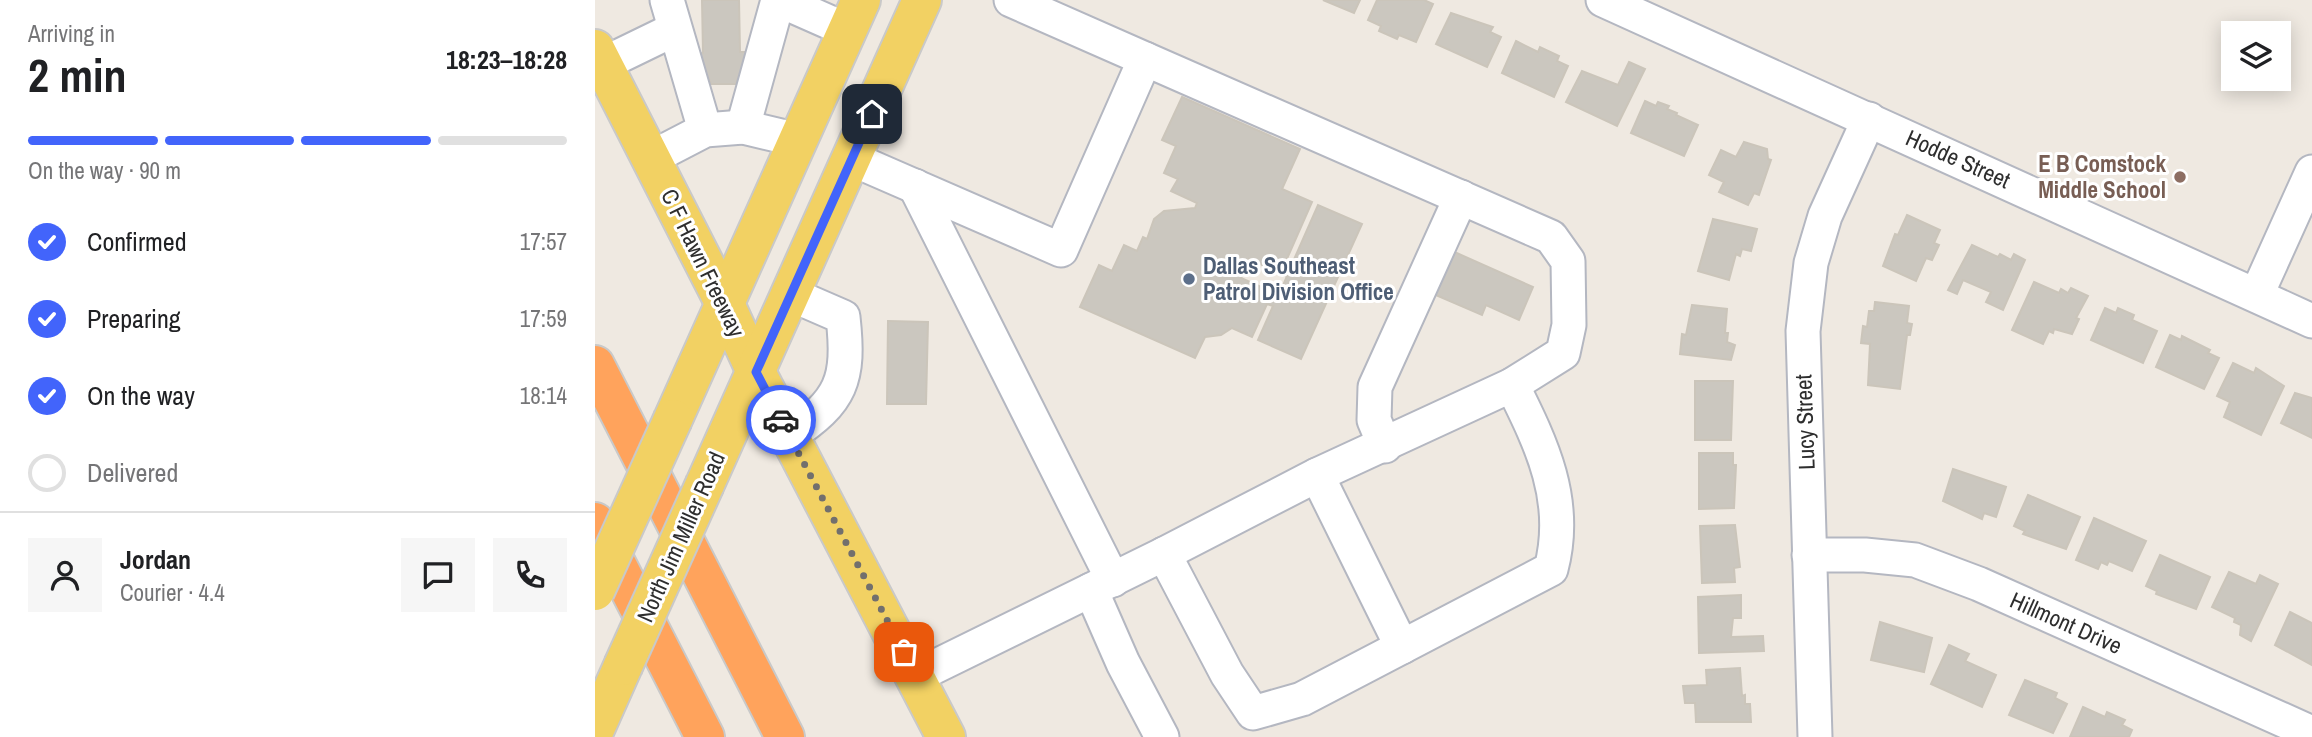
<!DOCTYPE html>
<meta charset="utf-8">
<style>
body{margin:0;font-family:"Archivo Narrow",sans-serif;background:#f6f6f6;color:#202124;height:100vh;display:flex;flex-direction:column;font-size:26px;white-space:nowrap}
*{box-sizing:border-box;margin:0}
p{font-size:23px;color:#757577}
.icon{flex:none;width:38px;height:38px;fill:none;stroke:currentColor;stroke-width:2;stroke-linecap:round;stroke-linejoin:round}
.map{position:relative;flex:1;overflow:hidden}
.details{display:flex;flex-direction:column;background:#fff;width:595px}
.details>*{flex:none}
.controls{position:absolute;left:1626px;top:21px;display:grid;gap:14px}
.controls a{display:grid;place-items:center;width:70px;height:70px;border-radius:0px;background:#fff;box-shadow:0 4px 18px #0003;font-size:35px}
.pin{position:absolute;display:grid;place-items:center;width:60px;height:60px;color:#fff;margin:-30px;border-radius:14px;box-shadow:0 4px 10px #0006}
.courier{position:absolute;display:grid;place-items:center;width:70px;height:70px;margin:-35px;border:5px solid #4264fb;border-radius:50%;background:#fff;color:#222;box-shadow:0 2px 9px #0007}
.headline em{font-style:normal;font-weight:700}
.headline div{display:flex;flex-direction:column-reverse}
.headline{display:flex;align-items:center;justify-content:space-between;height:119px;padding:0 28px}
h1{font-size:46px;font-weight:700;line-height:52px}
.bar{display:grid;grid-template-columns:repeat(4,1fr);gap:10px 7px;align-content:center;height:84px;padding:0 28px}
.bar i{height:9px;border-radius:5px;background:#e0e0e0}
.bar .active{background:#4264fb}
.bar p{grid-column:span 4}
.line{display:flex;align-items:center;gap:18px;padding:0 28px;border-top:2px solid #e0e0e0}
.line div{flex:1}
.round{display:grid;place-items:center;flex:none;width:74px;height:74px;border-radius:0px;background:#f6f6f6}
ol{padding:0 28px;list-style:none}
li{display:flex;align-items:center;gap:21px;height:77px}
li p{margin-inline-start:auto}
li .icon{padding:7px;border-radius:50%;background:#4264fb;color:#fff;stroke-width:4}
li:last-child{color:#757577}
li i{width:38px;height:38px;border:4px solid #e0e0e0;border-radius:50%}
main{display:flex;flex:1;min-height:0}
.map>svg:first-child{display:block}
.building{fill:#cbc7bf;stroke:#cbc5ba;stroke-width:2;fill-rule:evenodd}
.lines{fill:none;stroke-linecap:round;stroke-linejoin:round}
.minor-casing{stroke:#b4b7c1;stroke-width:37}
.major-casing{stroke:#c9c9c9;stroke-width:42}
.highway-casing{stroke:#c9c9c9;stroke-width:42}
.minor{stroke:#fff;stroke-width:33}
.major{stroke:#f2d163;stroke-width:38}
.highway{stroke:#ffa35c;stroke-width:38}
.major-bridge-casing{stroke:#c9c9c9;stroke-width:42;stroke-linecap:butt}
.major-bridge{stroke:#f2d163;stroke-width:38}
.done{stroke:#726f6d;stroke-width:7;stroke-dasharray:0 12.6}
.route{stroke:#4264fb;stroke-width:9}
.education-dot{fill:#8d6e63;stroke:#fff;stroke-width:2.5}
.service-dot{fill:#5c6f8a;stroke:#fff;stroke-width:2.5}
.labels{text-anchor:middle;stroke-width:6;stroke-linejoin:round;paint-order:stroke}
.street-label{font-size:23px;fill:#2e2e2e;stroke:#fff}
.education-label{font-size:23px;font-weight:bold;fill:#785e54;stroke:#fff;text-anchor:end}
.service-label{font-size:23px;font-weight:bold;fill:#4e5e75;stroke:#fff;text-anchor:start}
</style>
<main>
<section class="details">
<div class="headline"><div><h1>2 min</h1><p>Arriving in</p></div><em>18:23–18:28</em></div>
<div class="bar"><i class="active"></i><i class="active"></i><i class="active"></i><i></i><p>On the way · 90 m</p></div>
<ol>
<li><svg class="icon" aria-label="check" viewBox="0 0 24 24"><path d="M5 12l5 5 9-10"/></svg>Confirmed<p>17:57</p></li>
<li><svg class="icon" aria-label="check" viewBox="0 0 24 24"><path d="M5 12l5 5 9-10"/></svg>Preparing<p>17:59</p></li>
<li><svg class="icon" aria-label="check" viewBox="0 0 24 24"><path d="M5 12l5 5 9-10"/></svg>On the way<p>18:14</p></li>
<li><i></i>Delivered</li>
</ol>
<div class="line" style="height:126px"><a class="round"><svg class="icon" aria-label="person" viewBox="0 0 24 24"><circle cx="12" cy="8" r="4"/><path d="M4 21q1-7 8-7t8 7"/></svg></a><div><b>Jordan</b><p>Courier · 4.4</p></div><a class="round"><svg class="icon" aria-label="chat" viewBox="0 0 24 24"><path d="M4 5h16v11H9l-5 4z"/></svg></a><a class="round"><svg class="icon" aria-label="phone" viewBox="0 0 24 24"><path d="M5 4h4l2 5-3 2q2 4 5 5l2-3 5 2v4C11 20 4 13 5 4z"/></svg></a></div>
</section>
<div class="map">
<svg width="1717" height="737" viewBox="0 0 1717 737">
<rect width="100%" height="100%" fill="#efe9e1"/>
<g class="building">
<path d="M107,0H144L145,52H154L141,84H116L101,54L108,53Z"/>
<path d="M728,0H765L759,13Z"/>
<path d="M782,0H829L838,4L821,42L804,35L802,39L784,31L786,26L773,20Z"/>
<path d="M856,13L898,27L895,32L906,37L892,67L841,44Z"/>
<path d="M921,41L943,52L945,47L964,56L962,61L973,66L959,97L907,73Z"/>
<path d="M1034,62L1050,69L1022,126L971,102L987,71L1023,85Z"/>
<path d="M587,97L705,149L687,189L717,202L691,261L697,264L723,205L767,224L706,359L663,340L678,306L672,304L657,337L637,328L626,335L610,337L600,358L485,307L504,265L517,271L529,245L542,251L548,237L552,239L559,219L569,211L600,208L602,203L576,191L583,179L569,173L581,146L567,140ZM654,259L692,276L684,295L646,278Z"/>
<path d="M1050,101L1061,106L1063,102L1074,106L1072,109L1082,113L1081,115L1103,125L1089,156L1036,133Z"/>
<path d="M1149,142L1172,149L1173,159L1176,160L1164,195L1159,193L1153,205L1124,192L1129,182L1114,175L1126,150L1141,157Z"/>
<path d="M1312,215L1345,230L1339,243L1344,245L1337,260L1331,258L1321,281L1288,266L1300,234L1303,235Z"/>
<path d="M1118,219L1162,229L1156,251L1147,249L1145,256L1141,254L1134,280L1103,271Z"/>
<path d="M1377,245L1403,257L1405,254L1416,260L1419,254L1430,260L1408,310L1391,302L1396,292L1368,280L1362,294L1353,290Z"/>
<path d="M855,250L938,287L924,320L891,305L887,315L836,293Z"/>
<path d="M1439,282L1464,293L1466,289L1473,293L1476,288L1493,296L1481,318L1484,319L1477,334L1459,329L1458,333L1454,331L1448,344L1417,330Z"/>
<path d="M1280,302L1314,306L1312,323L1317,324L1315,335H1312L1305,389L1273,385L1275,344L1266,343L1268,326L1272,327L1274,311H1279Z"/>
<path d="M1097,305L1132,309L1130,333H1133L1132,342L1140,345L1136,360L1085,354L1087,334L1091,335Z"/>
<path d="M1510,308L1521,313L1523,308L1539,315L1537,320L1562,331L1548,363L1496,340Z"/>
<path d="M293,321L333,322L331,404H292Z"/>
<path d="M1575,335L1586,340L1587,336L1615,350L1613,353L1624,358L1609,389L1561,367Z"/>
<path d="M1638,363L1659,373L1661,368L1689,386L1666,435L1629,417L1635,402L1622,396Z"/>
<path d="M1100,381H1138L1136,440H1100Z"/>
<path d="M1700,393L1717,398V438L1686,423Z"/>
<path d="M1104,453H1138V465H1141L1139,508L1104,509Z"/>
<path d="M1358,469L1411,487L1401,517L1389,513L1387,519L1348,501Z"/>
<path d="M1433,495L1485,517L1471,549L1428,534L1430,531L1419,526Z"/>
<path d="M1499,518L1551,541L1537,571L1514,561L1512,565L1506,562L1503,569L1481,560Z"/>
<path d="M1140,525L1145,567L1139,568L1140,582L1107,583L1105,526Z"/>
<path d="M1565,555L1615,577L1601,609L1561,594L1562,591L1551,586Z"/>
<path d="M1634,572L1661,584L1665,575L1683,584L1656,641L1645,635L1646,625L1639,622L1640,618L1617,607Z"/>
<path d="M1146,595V618H1138L1136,637L1168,636L1169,651L1104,653L1103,597Z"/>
<path d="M1695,612L1717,623V665L1680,645Z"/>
<path d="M1285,622L1337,638L1329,672L1276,660Z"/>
<path d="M1354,645L1374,654L1370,661L1401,675L1387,707L1336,684Z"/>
<path d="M1145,668L1147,696L1150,695V704H1155L1156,722H1101L1100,703H1090L1088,686L1112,685L1111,670Z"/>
<path d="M1430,680L1462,693L1460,698L1472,704L1458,733L1414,715Z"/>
<path d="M1488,707L1510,717L1512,712L1530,720L1527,725L1537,730L1534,737H1475Z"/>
</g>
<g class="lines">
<g class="minor-casing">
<g id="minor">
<path d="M72,0L110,130"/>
<path d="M184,0L252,30"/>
<path d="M1008,0L1717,321"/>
<path d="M8,64L78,30"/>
<path d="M148,127L183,0"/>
<path d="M56,158L110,130L148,127L203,140"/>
<path d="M257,159L466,250L550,59L416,0"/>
<path d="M320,186L518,580"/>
<path d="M1662,294L1717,172"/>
<path d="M194,436C247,401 255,380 248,317L195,294"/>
<path d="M790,446L779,420L780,387L866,197"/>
<path d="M722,475L807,647"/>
<path d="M569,554L632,674L658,713L707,699L956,569C974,501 947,445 917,385"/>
<path d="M1214,555H1270L1320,560L1384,584L1717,733"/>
<path d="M496,590L528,663L567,737"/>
<path d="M321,676L569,554L722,475L917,385L968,353L974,325L973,261L956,237L550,59"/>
<path d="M1220,737L1208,331L1216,263L1230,216L1274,119"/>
</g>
</g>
<g class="major-casing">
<g id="major">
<path d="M0,49L130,304L161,372L351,737"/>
<path d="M78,419L266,0"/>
<path d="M110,484L327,0"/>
<path d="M0,729L28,666"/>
</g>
</g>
<g class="highway-casing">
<g id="highway">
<path d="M0,365L190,737"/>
<path d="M0,522L110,737"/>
</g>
</g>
<use href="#minor" class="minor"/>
<use href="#major" class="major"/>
<use href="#highway" class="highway"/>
<g class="major-bridge-casing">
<g id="major-bridge">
<path d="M0,591L78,419"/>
<path d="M28,666L110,484"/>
</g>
</g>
<use href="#major-bridge" class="major-bridge"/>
</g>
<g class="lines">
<path class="done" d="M186,420L309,652"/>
<path class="route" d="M186,420L161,372L277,114"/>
</g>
<circle class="education-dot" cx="1585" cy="177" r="7"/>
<circle class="service-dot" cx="594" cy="279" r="7"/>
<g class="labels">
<g class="street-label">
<text transform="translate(1363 159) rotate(24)" y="8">Hodde Street</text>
<text transform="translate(108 263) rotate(64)" y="8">C F Hawn Freeway</text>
<text transform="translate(1210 422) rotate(-92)" y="8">Lucy Street</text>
<text transform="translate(86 537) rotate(-66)" y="8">North Jim Miller Road</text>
<text transform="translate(1471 623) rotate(24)" y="8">Hillmont Drive</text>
</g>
<g class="education-label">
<text x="1571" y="172">E B Comstock<tspan x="1571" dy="26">Middle School</tspan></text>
</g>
<g class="service-label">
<text x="608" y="274">Dallas Southeast<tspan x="608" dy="26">Patrol Division Office</tspan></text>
</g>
</g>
</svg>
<div class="controls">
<a><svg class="icon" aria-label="layers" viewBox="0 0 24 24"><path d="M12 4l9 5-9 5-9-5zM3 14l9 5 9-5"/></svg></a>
</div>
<div class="pin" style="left:309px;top:652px;background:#ea580c"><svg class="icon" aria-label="bag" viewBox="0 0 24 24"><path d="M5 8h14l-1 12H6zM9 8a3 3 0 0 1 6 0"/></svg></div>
<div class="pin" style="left:277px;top:114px;background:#1f2937"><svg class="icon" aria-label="home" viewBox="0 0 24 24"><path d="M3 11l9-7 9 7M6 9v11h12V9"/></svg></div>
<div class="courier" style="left:186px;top:420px"><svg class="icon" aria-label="car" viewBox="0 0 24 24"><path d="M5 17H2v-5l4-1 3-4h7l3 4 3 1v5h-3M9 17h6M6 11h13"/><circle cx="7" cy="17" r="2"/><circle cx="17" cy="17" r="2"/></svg></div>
</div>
</main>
